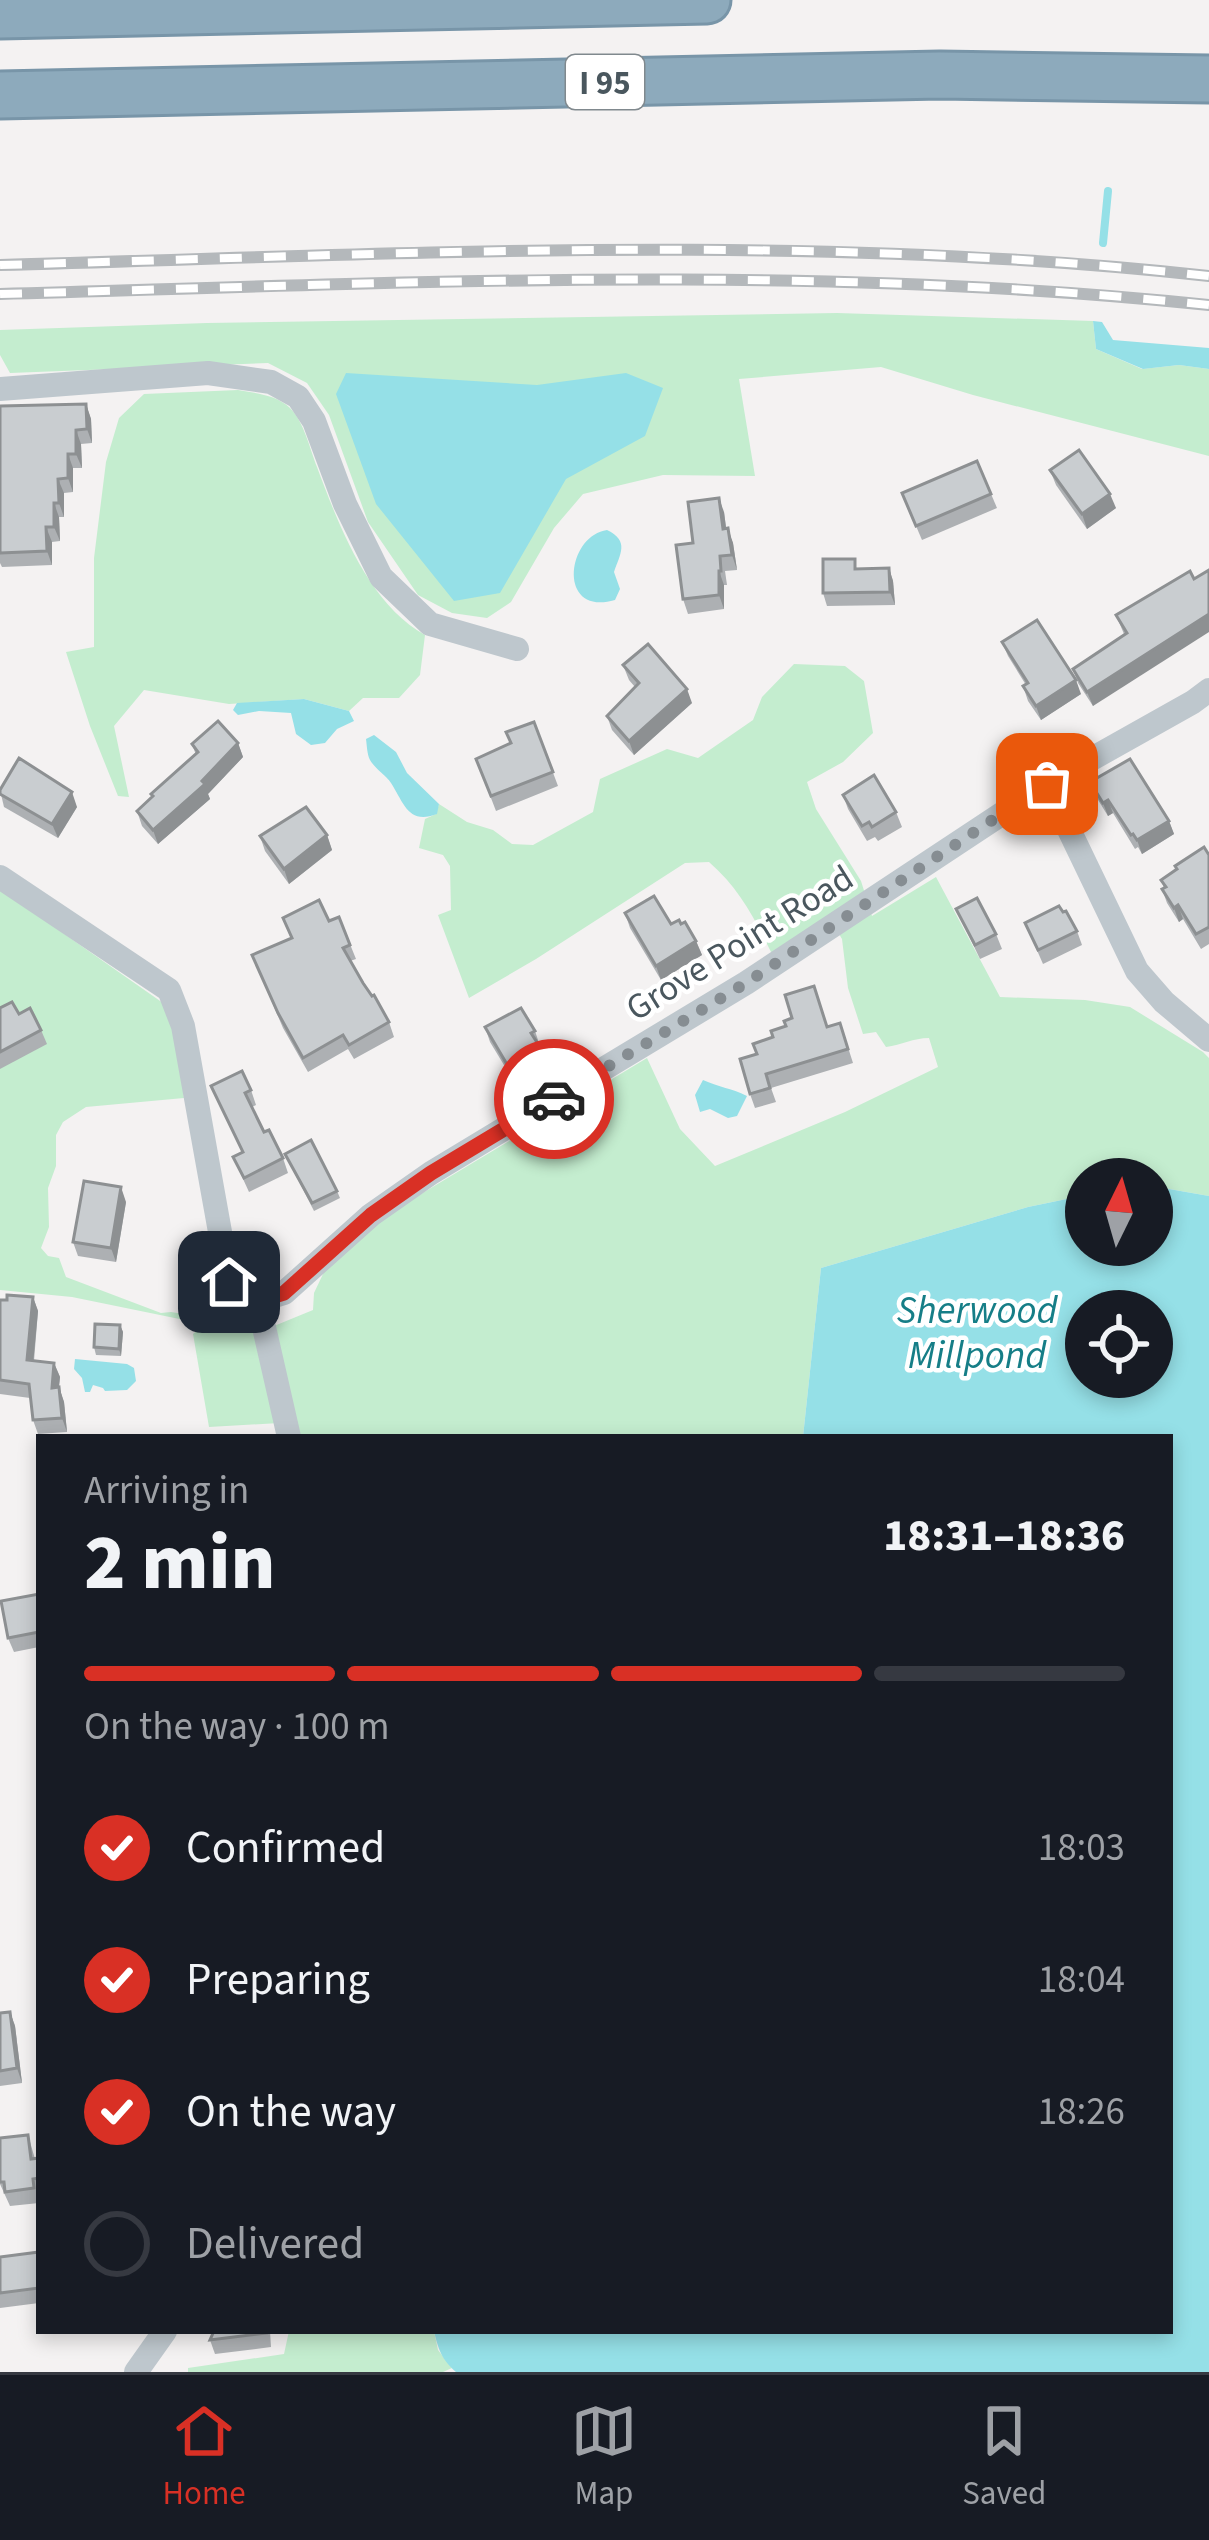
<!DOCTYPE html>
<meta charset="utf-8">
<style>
body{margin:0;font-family:"Source Sans 3",sans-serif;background:#242831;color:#f1f3f6;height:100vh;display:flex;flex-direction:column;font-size:45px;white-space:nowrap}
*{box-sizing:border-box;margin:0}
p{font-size:39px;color:#9ea1a6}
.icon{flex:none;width:66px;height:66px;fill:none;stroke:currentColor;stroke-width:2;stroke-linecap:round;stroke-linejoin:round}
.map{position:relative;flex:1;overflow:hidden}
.side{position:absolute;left:36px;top:1434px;width:1137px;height:900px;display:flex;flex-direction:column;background:#171b24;border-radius:0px;box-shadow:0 6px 18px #0003}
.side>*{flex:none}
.needle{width:78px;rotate:5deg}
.controls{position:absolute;left:1065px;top:1158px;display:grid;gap:24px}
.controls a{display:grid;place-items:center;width:108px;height:108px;border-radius:50%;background:#171b24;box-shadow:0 6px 18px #0003;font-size:60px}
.pin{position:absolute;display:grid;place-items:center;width:102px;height:102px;color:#fff;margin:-51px;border-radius:24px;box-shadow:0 6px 18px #0006}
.courier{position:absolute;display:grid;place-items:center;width:120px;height:120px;margin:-60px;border:9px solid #d93025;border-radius:50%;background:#fff;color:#222;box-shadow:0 3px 15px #0007}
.overview em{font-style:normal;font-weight:800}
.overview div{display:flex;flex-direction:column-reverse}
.overview{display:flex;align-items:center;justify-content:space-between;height:204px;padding:0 48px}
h1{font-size:78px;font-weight:800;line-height:90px}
.bar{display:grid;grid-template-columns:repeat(4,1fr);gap:18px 12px;align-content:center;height:144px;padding:0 48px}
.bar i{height:15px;border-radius:9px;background:#363941}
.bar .current{background:#d93025}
.bar p{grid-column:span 4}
ol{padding:0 48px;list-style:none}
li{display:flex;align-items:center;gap:36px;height:132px}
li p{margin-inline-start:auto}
li .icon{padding:12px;border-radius:50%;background:#d93025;color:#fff;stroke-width:4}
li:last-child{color:#9ea1a6}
li i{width:66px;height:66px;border:6px solid #363941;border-radius:50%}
.menu{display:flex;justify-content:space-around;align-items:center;height:168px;border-top:3px solid #363941;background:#171b24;font-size:33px;color:#9ea1a6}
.menu a{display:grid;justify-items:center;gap:6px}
.menu .current{color:#d93025}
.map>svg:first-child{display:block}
.green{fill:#c4edcf}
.water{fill:#95e0e7;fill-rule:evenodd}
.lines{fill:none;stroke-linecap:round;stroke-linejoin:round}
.stream{stroke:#95e0e7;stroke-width:8}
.motorway-casing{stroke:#7895a8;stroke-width:51}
.minor{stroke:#bec7cd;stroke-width:24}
.motorway{stroke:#8daabc;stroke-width:45}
.rail-casing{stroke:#b4b8bb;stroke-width:12}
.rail{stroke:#fff;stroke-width:8;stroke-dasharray:22;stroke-linecap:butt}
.wall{fill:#adb0b3}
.shaded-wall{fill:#8d9092}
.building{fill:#c9cdd0;stroke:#8d9092;stroke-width:3}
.done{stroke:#868d92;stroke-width:12;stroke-dasharray:0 21.6}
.route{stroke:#d93025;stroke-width:15}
.labels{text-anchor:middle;stroke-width:9;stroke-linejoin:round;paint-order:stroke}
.shield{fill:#fff;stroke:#80898e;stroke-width:3}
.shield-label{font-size:33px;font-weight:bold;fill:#4a575e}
.street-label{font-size:36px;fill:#4a575e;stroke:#fff}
.water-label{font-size:39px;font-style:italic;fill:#167e87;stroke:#fff}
</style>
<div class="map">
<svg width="1209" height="2372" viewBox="0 0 1209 2372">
<rect width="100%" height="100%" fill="#f4f2f2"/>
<g class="green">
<path d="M837,313L1093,321L1096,349L1142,369L1179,365L1209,369V456L973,395L881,367L739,379L755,476L663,475L583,494L554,528L511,602L487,618L452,613L418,595L368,522L329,415L307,383L268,363L10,373L0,355V330L207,323Z"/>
<path d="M238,390C255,393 277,395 290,408C304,422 310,449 317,467C339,526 368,603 425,635L420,675L399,698H363L349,711L304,699L229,704L144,690L114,726L129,797L118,796L90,726L66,652L94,647V558L106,462L119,418L144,394Z"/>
<path d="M794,664L845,666L864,681L873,733L843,762L807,782L816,809L861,881L872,916L936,877L1000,997L1085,1000L1130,1007L1203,1052L1209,1058V1196L1152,1186V1179H1086V1195L1028,1207L821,1268L803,1437H301L297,1422L209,1427L193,1334L204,1324L72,1297L0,1290V889L163,1003L174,1023L184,1098L86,1107L63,1122L56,1135V1166L48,1188L49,1227L41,1248L48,1256L59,1258L66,1277L161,1313L171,1312L241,1323L248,1321L257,1328L274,1326L313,1310L314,1293L332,1255L376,1221L647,1058L680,1129L715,1166L845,1112L938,1067L929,1038C913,1038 902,1045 886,1047L876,1032L863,1034L848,988L842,939L830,919L772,954C755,919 739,888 709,862L685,863L536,959L469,998L438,915L451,910L450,866L443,855L419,848L425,819L436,814L439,804L467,822L493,830L512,844L533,845L593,812L600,779L667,749L698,758L753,720L762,697Z"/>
<path d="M289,2331H434L438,2350L452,2368L443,2372H188V2368L284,2354Z"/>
</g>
<g class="water">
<path d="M1093,321L1102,322L1113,340L1209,348V369L1179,365L1143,369L1096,349Z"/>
<path d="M346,373L537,385L626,373L663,388L645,436L566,479L500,593L454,601L376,504L336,394Z"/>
<path d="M607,530C630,541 620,554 614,572L620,589L615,600C557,617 566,536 607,530Z"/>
<path d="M304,699L349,711L354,721L337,729L325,743L311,745L296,734L291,713L259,711L238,715L233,710L237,703Z"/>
<path d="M374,735L396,752L407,773L439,804L437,814C408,825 404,803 391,783C386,775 375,769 370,760C367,754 367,746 366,739Z"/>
<path d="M703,1080C718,1087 731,1088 747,1096L737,1116L728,1118L710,1109L700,1112L695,1095Z"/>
<path d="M1152,1186L1209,1196V2372H456C442,2360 438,2349 434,2331H1170V1437H803L821,1268L1028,1207L1086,1195V1245H1152ZM1086,1311H1152V1377H1086Z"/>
<path d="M75,1359L127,1364L134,1368L136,1381L127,1390L105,1391L103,1388L93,1385L90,1392H85L82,1378L74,1369Z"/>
</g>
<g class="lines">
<path class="stream" d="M1103,243L1108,191"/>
<g class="motorway-casing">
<g id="motorway">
<path d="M0,15L707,0"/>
<path d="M0,95L940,75L1209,79"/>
</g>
</g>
<g class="minor">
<path d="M0,389L208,373L271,382L298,397L314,421L345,504L381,577L430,624L517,649"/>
<path d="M1047,784L1137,971L1164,1002L1209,1040"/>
<path d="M0,877L169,990L183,1026L229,1282L258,1301"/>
<path d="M258,1301L284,1293L371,1215L431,1173L746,983L1047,784L1193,702L1209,690"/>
<path d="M258,1301L289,1437"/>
<path d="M136,2372L165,2331"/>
</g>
<use href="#motorway" class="motorway"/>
<g class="rail-casing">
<g id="rail">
<path d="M0,265C402,254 808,232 1209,276"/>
<path d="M0,294C403,283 807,263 1209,305"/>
</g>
</g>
<use href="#rail" class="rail"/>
</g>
<g class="wall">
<path d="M86,404L91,419L92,443L81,444L82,468H73V492L64,493V517H59L60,541L52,542V565L2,567L0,563V406Z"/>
<path d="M977,461L997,508L922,540L902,493Z"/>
<path d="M1050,470L1116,508L1087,529L1056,485Z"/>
<path d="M724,512L726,528L733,543L737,570L725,571L727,585H724V609L688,614L683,599L693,543Z"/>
<path d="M889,568L893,581L895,605L827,606L823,593L859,569Z"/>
<path d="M1190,571L1093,706L1078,683L1073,669L1124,634L1116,615Z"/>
<path d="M1002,642L1081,694L1041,720L1028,701L1023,686L1026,685L1008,656Z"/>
<path d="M623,665L692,703L634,755L612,730L607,716L635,687L629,680Z"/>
<path d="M534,722L558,786L496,811L476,759L511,743Z"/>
<path d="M238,743L243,757L208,794L210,799L158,844L142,826L137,811L152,797L151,794L196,755L192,744Z"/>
<path d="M1090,782L1169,821L1174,834L1142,854L1138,847L1135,849L1113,813L1108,816L1095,795Z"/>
<path d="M0,790L77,807L58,838L4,807Z"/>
<path d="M843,795L896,812L902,827L878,841L875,837L867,841L848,809Z"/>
<path d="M327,835L332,850L289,884L265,851L260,836Z"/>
<path d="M1209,855V944L1201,949L1183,919L1179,922L1167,903L1162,889L1164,888L1161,880L1176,870L1175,866Z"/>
<path d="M956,909L996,934L1002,949L980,959Z"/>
<path d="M625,913L671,924L696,941L702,955L661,980L630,928Z"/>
<path d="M339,917L356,959L350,961L389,1022L394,1037L354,1059L348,1049L308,1072L283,1028L252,955L291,939L283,918L329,921Z"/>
<path d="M1025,923L1077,931L1082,945L1043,964Z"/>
<path d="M0,1008L19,1014L41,1030L47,1044L0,1069Z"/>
<path d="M485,1027L535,1031L545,1061L513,1080L490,1042Z"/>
<path d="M828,1027L845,1038L853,1063L771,1088L776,1102L755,1108L750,1094L757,1054Z"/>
<path d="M211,1086L251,1090L256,1105L252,1107L264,1132L283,1158L288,1173L249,1192L233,1157L242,1152Z"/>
<path d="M285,1154L337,1191L340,1198L314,1211Z"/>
<path d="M126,1202L116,1262L78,1256L73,1242Z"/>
<path d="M33,1297L38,1311L34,1361L54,1363L60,1377L59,1387L64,1402L67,1432L38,1434L33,1420L30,1398L0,1394V1300Z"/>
<path d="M120,1325L123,1332L121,1356L96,1355L94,1347Z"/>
<path d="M39,1594V1647L14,1652L8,1638Z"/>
<path d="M10,2012L15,2026L22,2083L0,2086V2013Z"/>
<path d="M28,2135L35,2159L39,2158V2203L10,2206L0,2184V2138Z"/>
<path d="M39,2252V2303L0,2308V2257Z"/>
<path d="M214,2331H270L271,2347L215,2354L210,2340Z"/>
</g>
<g class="shaded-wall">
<path d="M86,404L91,419L92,443L87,429Z"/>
<path d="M76,430L81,444L82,468L76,454Z"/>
<path d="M68,454L73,468V492L68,478Z"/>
<path d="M58,479L64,493V517L59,503Z"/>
<path d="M1110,494L1116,508L1087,529L1082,514Z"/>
<path d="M719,498L724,512L728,543L723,529Z"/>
<path d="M54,503L59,517L60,541L54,527Z"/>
<path d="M46,527L52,542V565L47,551Z"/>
<path d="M728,528L733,543L737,570L732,555Z"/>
<path d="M889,568L893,581L895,605L890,592Z"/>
<path d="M719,571L724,585V609L719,595Z"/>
<path d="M1209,614V632L1093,706L1087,692Z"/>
<path d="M1076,680L1081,694L1041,720L1036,706Z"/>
<path d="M687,689L692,703L634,755L629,741Z"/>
<path d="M238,743L243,757L208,794L210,799L158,844L153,830Z"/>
<path d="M72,792L77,807L58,838L52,824Z"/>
<path d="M1108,800L1113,813L1108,816L1103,803Z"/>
<path d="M1169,821L1174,834L1142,854L1137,840Z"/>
<path d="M327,835L332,850L289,884L284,869Z"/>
<path d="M1178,905L1183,919L1179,922L1174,908Z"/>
<path d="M696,941L702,955L661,980L656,966Z"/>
<path d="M540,1047L545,1061L513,1080L508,1066Z"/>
<path d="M121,1187L126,1202L116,1262L111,1248Z"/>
<path d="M33,1297L38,1311L32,1375L27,1360Z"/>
<path d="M120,1325L123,1332L121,1356L119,1349Z"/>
<path d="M54,1363L60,1377L57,1403L52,1388Z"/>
<path d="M59,1387L64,1402L67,1432L62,1418Z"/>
<path d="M10,2012L15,2026L22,2083L17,2068Z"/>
</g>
<g class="building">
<path d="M86,404L87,429L76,430V454H68V478L58,479L59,503H54V527H46L47,551L0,553V406Z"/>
<path d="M1079,450L1110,494L1082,514L1050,470Z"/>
<path d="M977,461L991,494L916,526L902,493Z"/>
<path d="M719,498L723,529L728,528L732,555L720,556L721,571H719V595L683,599L676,545L693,543L688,502Z"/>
<path d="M823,559H855V569L889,568L890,592L823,593Z"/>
<path d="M1209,570V614L1087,692L1073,669L1127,633L1116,615L1190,571L1194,579Z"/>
<path d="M1037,620L1076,680L1036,706L1023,686L1028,683L1002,642Z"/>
<path d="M648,644L687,689L629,741L607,716L639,683L623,665Z"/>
<path d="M218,721L238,743L202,781L205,784L153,830L137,811L153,796L151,794L198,752L192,744Z"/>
<path d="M534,722L553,772L491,796L476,759L511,743L506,732Z"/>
<path d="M19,758L72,792L52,824L0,794V790Z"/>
<path d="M1130,759L1169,821L1137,840L1133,834L1131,835L1108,800L1103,803L1090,782Z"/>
<path d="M874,775L896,812L872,827L869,822L862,826L843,795Z"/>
<path d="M306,807L327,835L284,869L260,836Z"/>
<path d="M1204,847L1209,855V927L1196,934L1178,905L1174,908L1162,889L1166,887L1161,880L1177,869L1175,866Z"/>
<path d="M654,896L671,924L679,920L681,924L685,922L696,941L656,966L625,913Z"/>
<path d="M977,898L996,934L975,945L956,909Z"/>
<path d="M319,900L329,921L339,917L350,945L343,948L363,983L372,996L374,995L389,1022L349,1045L343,1035L303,1058L278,1013L252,955L292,938L283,918Z"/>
<path d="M1059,906L1063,912L1066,911L1077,931L1038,950L1025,923Z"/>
<path d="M814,986L827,1027L840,1023L848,1049L766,1074L770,1088L750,1094L740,1059L757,1054L753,1044L773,1037L771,1031L786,1026L784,1021L792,1018L785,995Z"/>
<path d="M12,1002L19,1014L30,1008L41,1030L0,1052V1008Z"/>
<path d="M521,1008L535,1031L531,1033L540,1047L508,1066L485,1027Z"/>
<path d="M242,1071L251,1090L245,1093L264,1132L269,1130L283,1158L244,1178L233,1157L243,1152L211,1086Z"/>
<path d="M311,1140L337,1191L312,1203L285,1154Z"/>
<path d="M84,1181L121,1187L111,1248L73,1242Z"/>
<path d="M7,1295L33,1297L27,1360L54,1363L52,1388L59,1387L62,1418L33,1420L29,1384L0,1380V1300H7Z"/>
<path d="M95,1324L120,1325L119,1349L94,1347Z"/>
<path d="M39,1594V1632L8,1638L1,1601Z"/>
<path d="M10,2012L17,2068L0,2071V2013Z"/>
<path d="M28,2135L31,2159L39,2158V2178L33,2179L34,2188L5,2192L4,2182H0V2138Z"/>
<path d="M39,2252V2288L0,2293V2257Z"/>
<path d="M214,2331H265L266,2333L210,2340Z"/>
</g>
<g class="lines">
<path class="done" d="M554,1099L746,983L1047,784"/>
<path class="route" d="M229,1282L258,1301L284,1293L371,1215L431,1173L554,1099"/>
</g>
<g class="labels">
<rect class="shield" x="566" y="55" width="78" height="54" rx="9"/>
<g class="shield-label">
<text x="605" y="94">I 95</text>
</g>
<g class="street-label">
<text transform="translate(739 942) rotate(-32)" y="13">Grove Point Road</text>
</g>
<g class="water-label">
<text x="977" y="1323">Sherwood<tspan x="977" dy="45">Millpond</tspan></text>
</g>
</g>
</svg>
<div class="controls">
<a><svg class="needle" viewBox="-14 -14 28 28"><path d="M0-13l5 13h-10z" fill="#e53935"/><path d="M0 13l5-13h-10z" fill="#9ea1a6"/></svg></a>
<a><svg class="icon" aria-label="locate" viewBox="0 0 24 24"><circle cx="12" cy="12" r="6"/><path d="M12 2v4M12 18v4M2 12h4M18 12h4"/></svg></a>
</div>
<div class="pin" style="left:1047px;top:784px;background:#ea580c"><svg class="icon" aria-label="bag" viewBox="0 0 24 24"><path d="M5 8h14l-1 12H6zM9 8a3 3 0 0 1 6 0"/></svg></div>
<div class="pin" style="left:229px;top:1282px;background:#1f2937"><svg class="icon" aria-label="home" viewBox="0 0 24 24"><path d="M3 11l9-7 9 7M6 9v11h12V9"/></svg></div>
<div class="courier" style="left:554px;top:1099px"><svg class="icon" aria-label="car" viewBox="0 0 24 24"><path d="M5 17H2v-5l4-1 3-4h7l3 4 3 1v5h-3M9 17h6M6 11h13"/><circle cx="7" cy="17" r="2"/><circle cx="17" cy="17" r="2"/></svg></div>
<section class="side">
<div class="overview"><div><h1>2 min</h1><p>Arriving in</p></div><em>18:31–18:36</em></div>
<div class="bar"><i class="current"></i><i class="current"></i><i class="current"></i><i></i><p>On the way · 100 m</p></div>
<ol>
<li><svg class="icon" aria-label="check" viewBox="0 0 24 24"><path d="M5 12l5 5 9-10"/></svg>Confirmed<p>18:03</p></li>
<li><svg class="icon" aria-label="check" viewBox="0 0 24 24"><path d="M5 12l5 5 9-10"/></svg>Preparing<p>18:04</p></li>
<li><svg class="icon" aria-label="check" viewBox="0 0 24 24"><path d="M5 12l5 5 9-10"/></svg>On the way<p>18:26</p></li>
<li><i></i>Delivered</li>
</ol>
</section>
</div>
<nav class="menu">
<a class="current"><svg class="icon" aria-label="home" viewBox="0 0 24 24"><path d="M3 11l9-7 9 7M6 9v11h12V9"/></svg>Home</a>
<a><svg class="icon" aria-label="map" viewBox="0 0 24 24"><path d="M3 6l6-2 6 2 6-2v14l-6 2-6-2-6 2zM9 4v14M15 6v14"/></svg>Map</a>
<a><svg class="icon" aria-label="saved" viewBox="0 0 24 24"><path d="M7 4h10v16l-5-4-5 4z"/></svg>Saved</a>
</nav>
